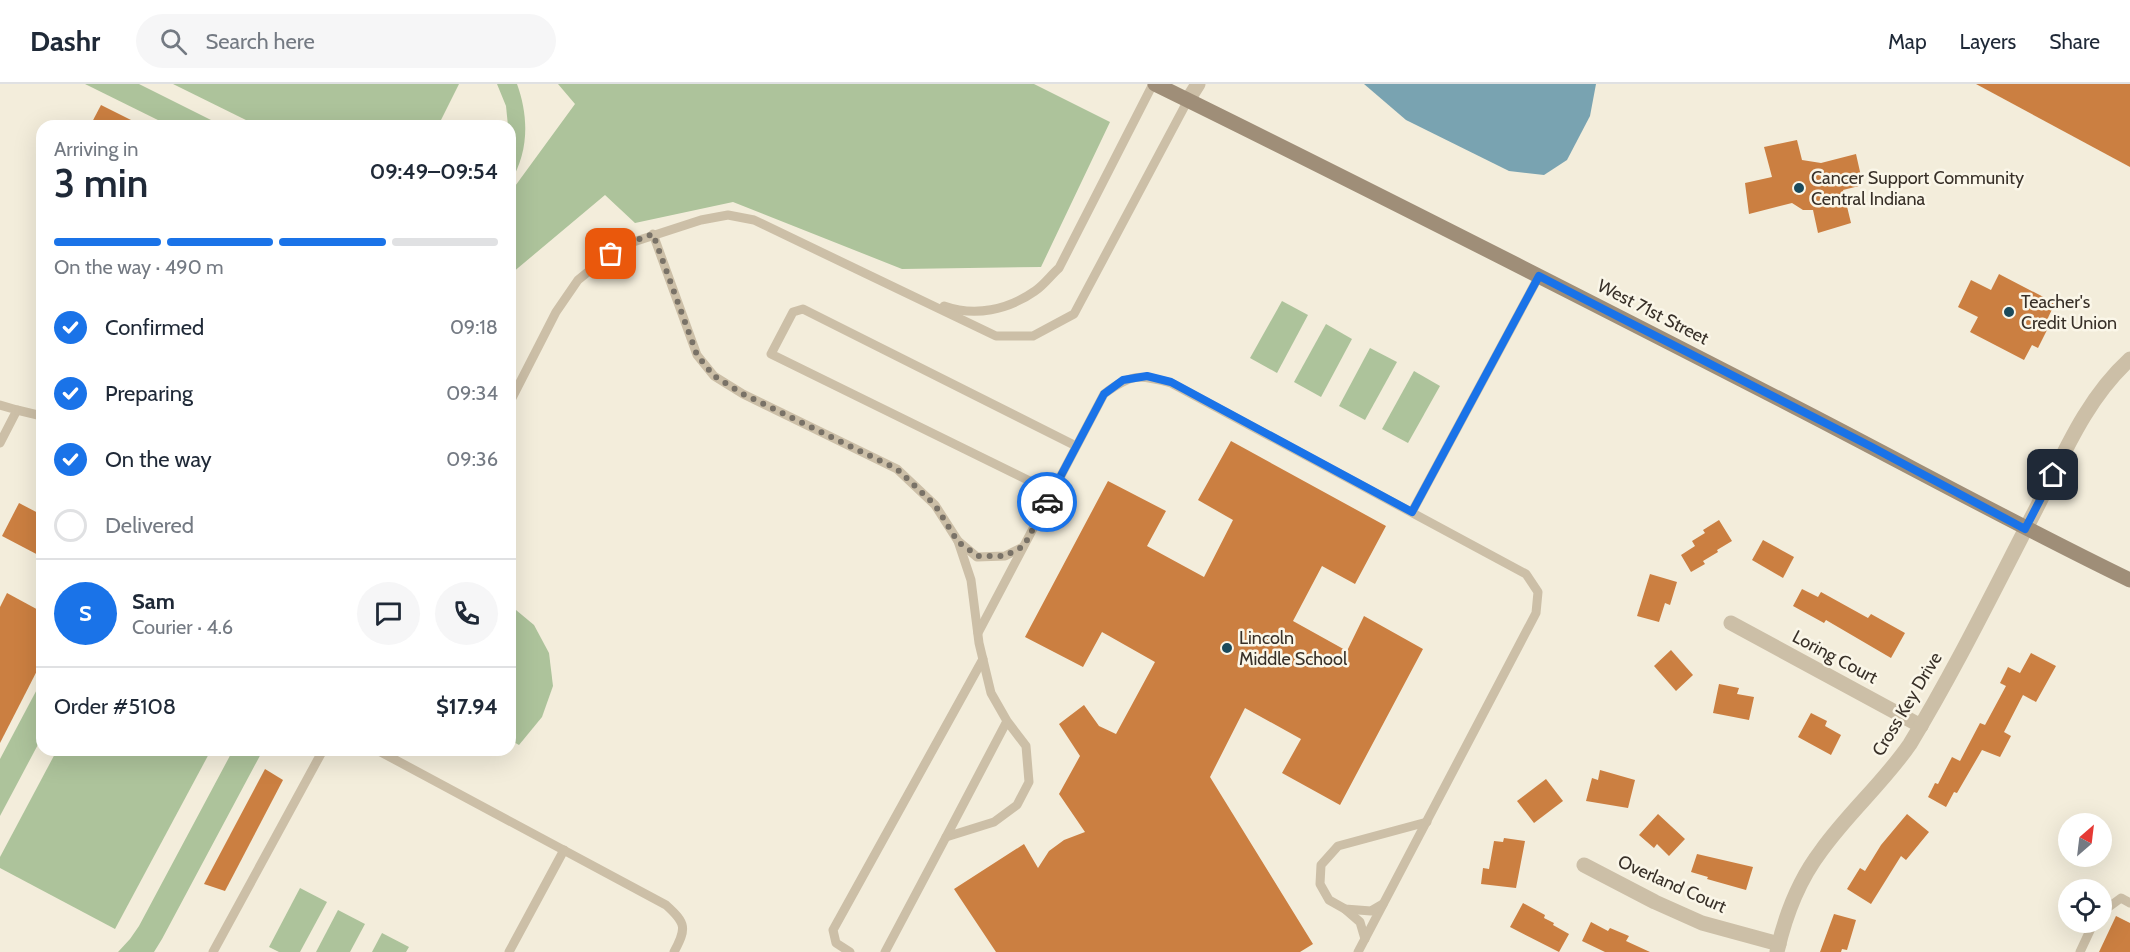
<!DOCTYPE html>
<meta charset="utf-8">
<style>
body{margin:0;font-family:Cabin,sans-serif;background:#f6f6f7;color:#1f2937;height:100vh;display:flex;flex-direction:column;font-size:22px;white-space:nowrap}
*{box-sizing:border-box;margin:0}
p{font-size:20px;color:#747a83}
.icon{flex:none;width:33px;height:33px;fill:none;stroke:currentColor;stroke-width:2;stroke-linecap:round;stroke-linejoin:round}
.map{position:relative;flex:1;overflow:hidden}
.drawer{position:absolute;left:36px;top:36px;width:480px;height:636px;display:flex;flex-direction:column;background:#fff;border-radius:18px;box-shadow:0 6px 24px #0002}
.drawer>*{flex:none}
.needle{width:39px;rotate:28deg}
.buttons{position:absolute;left:2058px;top:729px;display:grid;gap:12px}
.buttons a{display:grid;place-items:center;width:54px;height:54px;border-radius:50%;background:#fff;box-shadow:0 6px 24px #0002;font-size:30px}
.pin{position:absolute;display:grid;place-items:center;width:51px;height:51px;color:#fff;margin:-26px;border-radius:12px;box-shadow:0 3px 9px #0006}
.courier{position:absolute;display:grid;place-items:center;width:60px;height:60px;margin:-30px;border:4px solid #1a73e8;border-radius:50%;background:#fff;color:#222;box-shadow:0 2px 8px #0007}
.overview em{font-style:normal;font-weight:600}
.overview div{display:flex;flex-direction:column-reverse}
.overview{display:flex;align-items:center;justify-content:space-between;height:102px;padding:0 18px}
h1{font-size:39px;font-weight:600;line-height:45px}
.bar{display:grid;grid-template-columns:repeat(4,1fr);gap:9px 6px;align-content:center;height:72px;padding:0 18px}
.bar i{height:8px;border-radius:4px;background:#e0e1e3}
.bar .selected{background:#1a73e8}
.bar p{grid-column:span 4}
.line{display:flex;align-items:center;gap:15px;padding:0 18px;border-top:2px solid #e0e1e3}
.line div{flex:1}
.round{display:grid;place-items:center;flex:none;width:63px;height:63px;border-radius:32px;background:#f6f6f7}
ol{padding:0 18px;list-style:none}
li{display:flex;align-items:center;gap:18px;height:66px}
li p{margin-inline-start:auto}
li .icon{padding:6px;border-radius:50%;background:#1a73e8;color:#fff;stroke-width:4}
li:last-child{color:#747a83}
li i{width:33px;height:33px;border:3px solid #e0e1e3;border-radius:50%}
header{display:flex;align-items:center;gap:36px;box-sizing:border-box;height:84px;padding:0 30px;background:#fff;border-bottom:2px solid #e0e1e3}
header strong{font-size:28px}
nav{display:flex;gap:33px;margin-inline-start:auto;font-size:21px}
.search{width:420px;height:54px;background:#f6f6f7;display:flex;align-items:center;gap:15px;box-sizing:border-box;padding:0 21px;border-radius:33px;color:#747a83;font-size:22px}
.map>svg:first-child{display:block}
.green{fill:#adc39b}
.water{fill:#79a3b1}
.building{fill:#cb7f41}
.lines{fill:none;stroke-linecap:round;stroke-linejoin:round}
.service{stroke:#ccbfa7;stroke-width:9}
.minor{stroke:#ccbfa7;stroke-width:15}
.secondary{stroke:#9f8e78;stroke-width:15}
.done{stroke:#797267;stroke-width:6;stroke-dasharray:0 10.8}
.route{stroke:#1a73e8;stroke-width:8}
.poi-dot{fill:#1b4a5b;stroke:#faf6e8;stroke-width:2}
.labels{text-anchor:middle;stroke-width:5;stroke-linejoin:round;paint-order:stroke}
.poi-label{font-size:18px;fill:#383028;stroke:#faf6e8;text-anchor:start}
.street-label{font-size:18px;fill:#383028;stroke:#faf6e8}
</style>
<header>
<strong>Dashr</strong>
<div class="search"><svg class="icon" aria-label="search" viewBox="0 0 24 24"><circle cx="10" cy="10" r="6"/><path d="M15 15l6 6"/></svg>Search here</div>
<nav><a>Map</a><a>Layers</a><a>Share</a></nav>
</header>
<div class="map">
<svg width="2130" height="868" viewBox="0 0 2130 868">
<rect width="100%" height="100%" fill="#f3eddb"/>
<g class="green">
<path d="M85,0H139L223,42H170Z"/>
<path d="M173,0H459L438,42H258Z"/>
<path d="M497,0H517C529,33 529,68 510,99V42H508L506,22Z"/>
<path d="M558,0H1034L1110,38L1041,183L902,185L733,118L635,139L605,111L512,189H510V109L575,20Z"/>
<path d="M1282,217L1308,231L1277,289L1250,274Z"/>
<path d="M1326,240L1352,255L1321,313L1294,298Z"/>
<path d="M1370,264L1397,278L1365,336L1339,322Z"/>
<path d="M1414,287L1440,302L1408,359L1382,345Z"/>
<path d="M510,521L534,541L549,569L553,602L542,633L519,661L510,656Z"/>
<path d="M42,596V653L0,732V675Z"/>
<path d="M57,666H211L115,845L0,784V773Z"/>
<path d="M233,666H263L162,855L154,868H118L130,855L139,842Z"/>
<path d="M300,804L327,818L300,868H279L269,863Z"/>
<path d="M338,826L365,840L350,868H316Z"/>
<path d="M382,849L409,863L406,868H372Z"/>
</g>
<path class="water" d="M1364,0H1596L1590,32L1567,76L1544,91L1509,87L1406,36Z"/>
<g class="building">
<path d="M1976,0H2130V83Z"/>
<path d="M101,21L143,42H90Z"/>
<path d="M1797,56L1802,76L1821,79L1856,70L1863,101L1843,106L1851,139L1818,149L1813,126H1803L1792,119L1749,130L1745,99L1772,93L1764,63Z"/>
<path d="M1999,190L2055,219L2047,236L2051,238L2038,264L2032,261L2024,276L1970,248L1978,233L1958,223L1971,196L1991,206Z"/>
<path d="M1231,357L1386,442L1355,500L1322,482L1293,537L1347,567L1364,532L1423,565L1340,721L1282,689L1301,655L1245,624L1210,693L1313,860L1300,868H996L954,805L1024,760L1038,784L1049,767L1064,756L1085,748L1059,710L1080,672L1059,640L1084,621L1099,642L1116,650L1155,578L1102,548L1083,583L1025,553L1108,397L1166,427L1147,462L1204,493L1233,436L1198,416Z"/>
<path d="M19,419L42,431V473L2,452Z"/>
<path d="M1719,436L1732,457L1717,466L1718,468L1703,477L1705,480L1691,488L1681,471L1695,462L1692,457L1705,449L1703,446Z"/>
<path d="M1763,456L1794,473L1783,494L1752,476Z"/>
<path d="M1650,490L1677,498L1670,521L1665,519L1659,538L1637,532Z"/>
<path d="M1802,505L1818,513L1821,508L1868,534L1871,530L1905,549L1891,574L1826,536L1824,539L1793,522Z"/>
<path d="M7,509L42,528V577L0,659V523Z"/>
<path d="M1671,566L1693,591L1676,607L1654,582Z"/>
<path d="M2031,569L2056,582L2036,618L2023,611L2004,648L2011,652L2000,673L1982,666L1957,709L1954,708L1946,723L1928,713L1935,699L1938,700L1952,673L1960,677L1980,639L1985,641L2006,602L2000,599L2008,583L2020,589Z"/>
<path d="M1719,600L1739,604L1737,610L1754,613L1749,636L1713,629Z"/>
<path d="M1811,629L1827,637L1825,642L1841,651L1831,671L1798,653Z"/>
<path d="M265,685L283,696L225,807L204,800Z"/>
<path d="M1600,686L1635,696L1628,724L1586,717L1592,694L1598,696Z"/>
<path d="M1546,695L1563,717L1534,739L1517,717Z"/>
<path d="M1658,730L1685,755L1669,772L1657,760L1654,764L1639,751Z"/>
<path d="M1907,730L1929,748L1906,776L1901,772L1871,820L1847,805L1860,784L1865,787L1881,761Z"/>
<path d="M1504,754L1525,757L1516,804L1481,800L1483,784L1489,785L1494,757L1503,758Z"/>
<path d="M1697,770L1753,783L1746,806L1707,795L1708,793L1691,788Z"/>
<path d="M1523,819L1545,831L1544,834L1554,839L1553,841L1569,850L1559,868L1510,843Z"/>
<path d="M1834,830L1856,836L1847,866L1842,865L1841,868H1820Z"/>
<path d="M2116,832L2130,839V868H2099Z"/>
<path d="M1591,838L1608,847L1610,844L1629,852L1626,857L1650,868H1605L1582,857Z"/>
</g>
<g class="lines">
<g class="service">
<path d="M653,150L697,271L714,292L743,310L897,385L935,421L958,457L971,496L979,559L991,609L1007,637L1026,662L1029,698L1017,721L994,738L946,753L1007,637"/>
<path d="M944,222C975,233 1008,226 1035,207C1044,201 1051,191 1059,184L1153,0"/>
<path d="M510,318L556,228L578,196L599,179L624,161L701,136L728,131L754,136L996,252H1033L1074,230L1188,16"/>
<path d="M0,321L17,326L0,359"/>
<path d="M17,326L42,332"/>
<path d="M1052,408L771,270L793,228L803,225L1076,362"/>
<path d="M1412,428L1539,192"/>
<path d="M958,457L977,473L1005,472L1023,463"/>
<path d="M978,549L1104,310C1131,290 1138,290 1171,299L1526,490L1538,508L1536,529L1358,868"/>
<path d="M377,666L666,821C686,839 687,844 674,868"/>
<path d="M1383,820L1371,827L1345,825L1329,816L1320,800L1321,781L1338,762L1427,738"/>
<path d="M1345,825L1360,838L1365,855"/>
<path d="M2102,828L2121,814L2130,819"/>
<path d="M213,868L323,666"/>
<path d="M509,868L564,766"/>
<path d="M850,868L836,859L833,846L983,575"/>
<path d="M885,868L946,753"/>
<path d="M2080,868L2094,838"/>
</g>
<g class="minor">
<path d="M1188,16L1198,0"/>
<path d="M1731,539L1921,642"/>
<path d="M1584,781L1655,818L1702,839L1779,860"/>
<path d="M1777,868C1785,832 1799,796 1821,767C1848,729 1884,698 1910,660C1956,584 1995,504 2036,425C2063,372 2085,316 2130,275"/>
</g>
<path class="secondary" d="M1155,0C1369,105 1581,213 1793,322C1906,380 2016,441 2130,496"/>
</g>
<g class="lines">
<path class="done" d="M611,170L624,161L653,150L697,271L714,292L743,310L897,385L935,421L958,458L978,472H1005L1024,462L1047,418"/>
<path class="route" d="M1047,418L1104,310L1123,296L1147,292L1171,298L1412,428L1539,192L1870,362L2025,445L2053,391"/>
</g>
<g class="poi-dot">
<circle cx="1799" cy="104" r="6"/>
<circle cx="2009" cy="228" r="6"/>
<circle cx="1227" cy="564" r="6"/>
</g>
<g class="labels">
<g class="poi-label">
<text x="1811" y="100">Cancer Support Community<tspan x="1811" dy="21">Central Indiana</tspan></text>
<text x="2021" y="224">Teacher's<tspan x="2021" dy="21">Credit Union</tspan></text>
<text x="1239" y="560">Lincoln<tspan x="1239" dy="21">Middle School</tspan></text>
</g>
<g class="street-label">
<text transform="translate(1653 228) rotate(27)" y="6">West 71st Street</text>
<text transform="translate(1835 573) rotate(28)" y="6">Loring Court</text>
<text transform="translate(1907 620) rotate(-59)" y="6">Cross Key Drive</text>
<text transform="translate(1672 800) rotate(24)" y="6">Overland Court</text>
</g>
</g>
</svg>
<div class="buttons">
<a><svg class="needle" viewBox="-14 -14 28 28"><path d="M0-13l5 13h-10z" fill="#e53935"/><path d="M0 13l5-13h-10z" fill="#747a83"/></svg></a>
<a><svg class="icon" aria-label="locate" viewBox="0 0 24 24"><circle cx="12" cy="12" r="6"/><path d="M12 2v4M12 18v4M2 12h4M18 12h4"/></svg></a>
</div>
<div class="pin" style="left:611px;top:170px;background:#ea580c"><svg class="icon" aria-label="bag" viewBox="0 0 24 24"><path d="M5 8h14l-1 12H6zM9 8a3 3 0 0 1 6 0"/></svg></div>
<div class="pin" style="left:2053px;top:391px;background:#1f2937"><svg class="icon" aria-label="home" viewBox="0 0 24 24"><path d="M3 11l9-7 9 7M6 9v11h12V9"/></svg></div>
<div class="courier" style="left:1047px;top:418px"><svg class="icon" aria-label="car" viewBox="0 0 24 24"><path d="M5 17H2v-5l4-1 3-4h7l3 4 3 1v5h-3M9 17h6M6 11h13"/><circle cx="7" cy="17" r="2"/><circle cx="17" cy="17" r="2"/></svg></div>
<section class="drawer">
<div class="overview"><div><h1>3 min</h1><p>Arriving in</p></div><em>09:49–09:54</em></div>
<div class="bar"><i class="selected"></i><i class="selected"></i><i class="selected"></i><i></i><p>On the way · 490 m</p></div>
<ol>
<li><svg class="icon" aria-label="check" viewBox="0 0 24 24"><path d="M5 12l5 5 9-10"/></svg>Confirmed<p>09:18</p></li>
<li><svg class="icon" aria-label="check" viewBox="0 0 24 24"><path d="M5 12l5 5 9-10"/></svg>Preparing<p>09:34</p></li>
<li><svg class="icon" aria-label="check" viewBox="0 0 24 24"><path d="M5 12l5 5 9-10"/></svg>On the way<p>09:36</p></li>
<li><i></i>Delivered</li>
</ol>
<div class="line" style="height:108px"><b class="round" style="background:#1a73e8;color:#fff">S</b><div><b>Sam</b><p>Courier · 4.6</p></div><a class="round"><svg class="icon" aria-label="chat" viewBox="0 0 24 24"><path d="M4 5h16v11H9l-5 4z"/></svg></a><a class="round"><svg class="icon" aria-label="phone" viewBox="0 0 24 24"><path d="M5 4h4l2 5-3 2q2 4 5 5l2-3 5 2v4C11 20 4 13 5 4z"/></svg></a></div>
<div class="line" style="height:78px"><div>Order #5108</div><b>$17.94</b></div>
</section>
</div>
